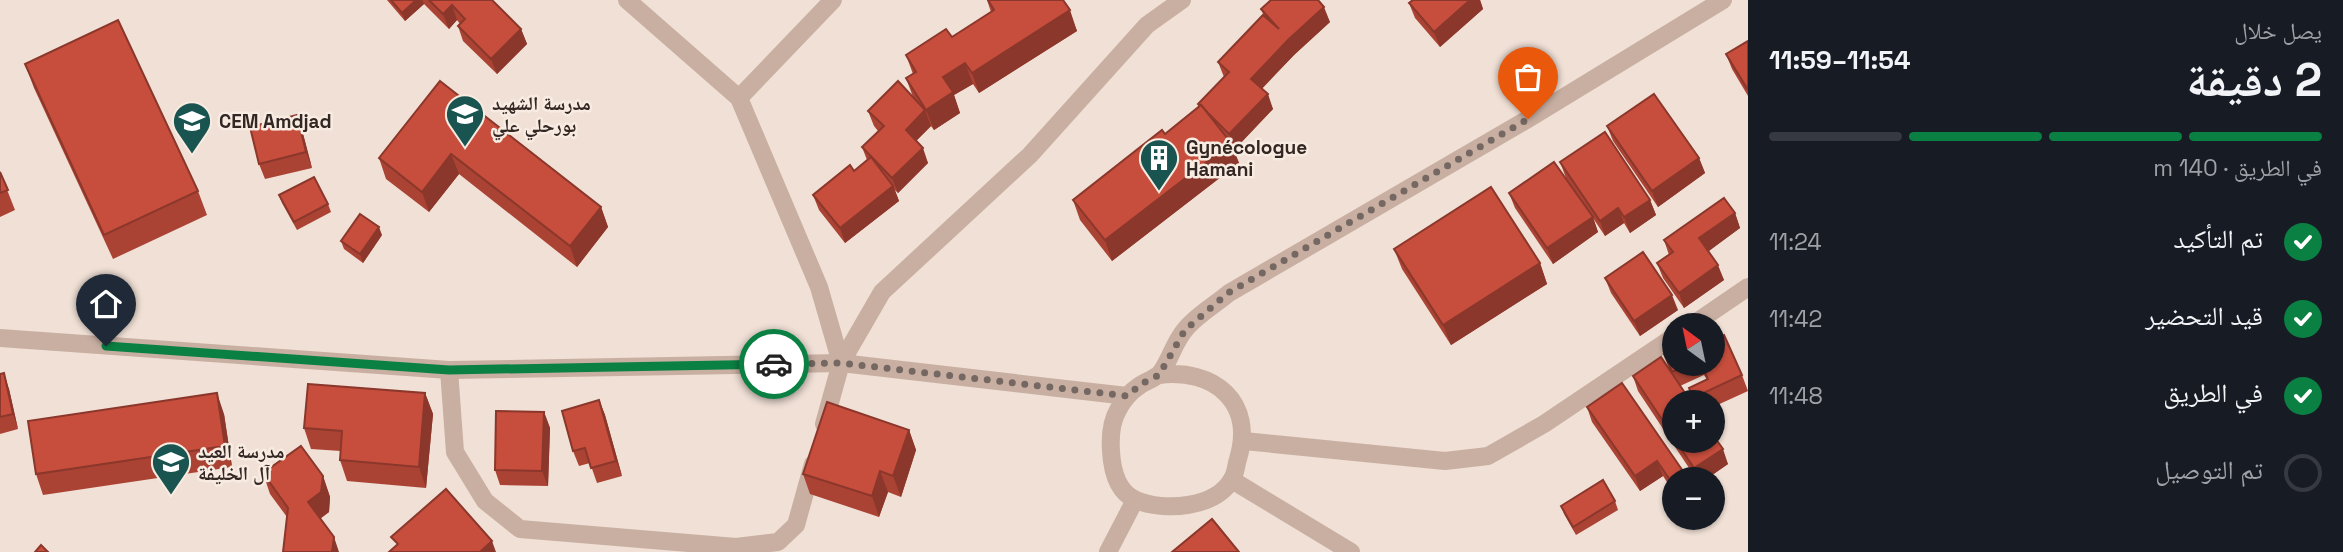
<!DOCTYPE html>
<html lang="ar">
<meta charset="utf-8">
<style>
body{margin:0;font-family:"Space Grotesk","Noto Naskh Arabic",sans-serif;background:#20242c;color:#f1f3f6;direction:rtl;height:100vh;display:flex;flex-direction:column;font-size:26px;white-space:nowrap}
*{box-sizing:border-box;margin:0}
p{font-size:23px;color:#9ea1a6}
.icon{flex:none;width:38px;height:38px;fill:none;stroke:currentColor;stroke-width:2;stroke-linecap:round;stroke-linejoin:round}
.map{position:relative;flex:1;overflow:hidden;direction:ltr}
.drawer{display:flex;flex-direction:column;background:#171b24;width:595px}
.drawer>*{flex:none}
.needle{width:46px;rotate:327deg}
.tools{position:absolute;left:1662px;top:313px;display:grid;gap:14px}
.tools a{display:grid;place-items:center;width:63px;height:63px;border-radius:50%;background:#171b24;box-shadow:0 2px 5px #0004;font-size:35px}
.pin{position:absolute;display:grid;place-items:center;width:60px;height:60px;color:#fff;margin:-72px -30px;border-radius:50% 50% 50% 0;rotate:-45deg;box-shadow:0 0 7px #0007}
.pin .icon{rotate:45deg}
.courier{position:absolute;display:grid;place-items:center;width:70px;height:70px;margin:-35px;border:5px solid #0b8043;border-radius:50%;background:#fff;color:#222;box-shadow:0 2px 9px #0007}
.headline em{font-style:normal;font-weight:700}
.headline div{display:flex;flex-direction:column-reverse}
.headline{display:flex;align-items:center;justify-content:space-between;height:119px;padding:0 21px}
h1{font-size:46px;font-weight:700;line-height:52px}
.bar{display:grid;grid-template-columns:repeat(4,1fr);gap:10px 7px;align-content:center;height:84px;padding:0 21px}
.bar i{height:9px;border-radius:5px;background:#363941}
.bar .selected{background:#0b8043}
.bar p{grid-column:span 4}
ol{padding:0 21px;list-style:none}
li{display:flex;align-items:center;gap:21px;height:77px}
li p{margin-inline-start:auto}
li .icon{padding:7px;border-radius:50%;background:#0b8043;color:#fff;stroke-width:4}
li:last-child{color:#9ea1a6}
li i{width:38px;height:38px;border:4px solid #363941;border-radius:50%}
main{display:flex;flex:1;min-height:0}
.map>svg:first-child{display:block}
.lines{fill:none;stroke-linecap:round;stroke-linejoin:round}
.minor{stroke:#c8afa2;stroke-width:18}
.wall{fill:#ab4334}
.shaded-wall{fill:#8b372b}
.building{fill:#c74e3d;stroke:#8b372b;stroke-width:2}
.done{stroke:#756862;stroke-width:7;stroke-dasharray:0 12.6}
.route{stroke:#0b8043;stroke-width:9}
.labels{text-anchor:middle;stroke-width:5;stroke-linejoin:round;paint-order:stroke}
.poi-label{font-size:19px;font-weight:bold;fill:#332724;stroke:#f8ebe1;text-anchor:start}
</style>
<main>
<section class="drawer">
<div class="headline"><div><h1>2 دقيقة</h1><p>يصل خلال</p></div><em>11:54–11:59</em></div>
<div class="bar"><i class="selected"></i><i class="selected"></i><i class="selected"></i><i></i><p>في الطريق · 140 m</p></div>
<ol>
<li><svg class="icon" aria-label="check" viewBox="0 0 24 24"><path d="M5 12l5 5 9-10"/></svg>تم التأكيد<p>11:24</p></li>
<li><svg class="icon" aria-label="check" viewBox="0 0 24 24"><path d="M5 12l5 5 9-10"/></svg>قيد التحضير<p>11:42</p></li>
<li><svg class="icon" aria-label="check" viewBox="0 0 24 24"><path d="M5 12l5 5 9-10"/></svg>في الطريق<p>11:48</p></li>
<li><i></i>تم التوصيل</li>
</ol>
</section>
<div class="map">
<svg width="1748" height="552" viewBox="0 0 1748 552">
<rect width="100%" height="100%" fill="#f0e0d6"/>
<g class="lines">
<g class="minor">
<path d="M739,98L833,0"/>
<path d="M1691,326L1748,287"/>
<path d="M0,338L449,370L841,363L819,287L739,98L627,0"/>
<path d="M841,363L1127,396"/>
<path d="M449,370L455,452L485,501L520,529L736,547L778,542L796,525L813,464"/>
<path d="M1159,375C1214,368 1255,402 1238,459C1236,465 1236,473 1232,479C1216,508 1164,512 1136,500C1117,492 1112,469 1111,451C1110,436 1111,422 1118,410C1123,400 1130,392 1139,386C1145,381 1156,379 1161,372C1170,360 1174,343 1184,331C1195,316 1215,305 1229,293L1528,119L1723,0"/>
<path d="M824,424L841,363L882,292L1030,155L1147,25L1182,0"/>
<path d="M1244,441L1445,461L1488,456L1544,424L1675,336"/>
<path d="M1232,480L1351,552"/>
<path d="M1108,552L1135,500"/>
</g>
</g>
<g class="wall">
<path d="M387,0H492L521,29L527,44L497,74L463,41L458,26L460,24L457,20L449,29L424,4L405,21Z"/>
<path d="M987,0H1063L1077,31L979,93L973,84L954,95L960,113L934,130L931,126L916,141L928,163L898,193L895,190L899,201L845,243L819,210L813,195L854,171L867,160L862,147L878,131L874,126L868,111L913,97L906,78L913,74L906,55L952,37L991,12Z"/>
<path d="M1413,0H1480L1483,9L1440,47L1415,18L1409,3Z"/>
<path d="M1261,9L1330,22L1294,55L1262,88L1273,109L1235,149L1232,146L1239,163L1112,261L1080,220L1073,200L1165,134L1199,107L1198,104L1224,77L1218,62L1264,16Z"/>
<path d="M1748,41V96L1732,69L1726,54Z"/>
<path d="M25,64L198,191L207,215L113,259L34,88Z"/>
<path d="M440,81L601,207L608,227L577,267L459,174L429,212L386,179L379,158Z"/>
<path d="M297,115L302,130L312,168L265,179L259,164Z"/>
<path d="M1607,126L1699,158L1705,173L1658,207L1613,141Z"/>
<path d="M1560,162L1650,200L1656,215L1630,233L1624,223L1605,236L1593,218L1598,232L1553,264L1515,208L1509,193L1588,210L1566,178Z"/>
<path d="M0,172L15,210L0,217Z"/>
<path d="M279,195L328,204L331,212L297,230L282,203Z"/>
<path d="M1735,213L1740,228L1708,251L1724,280L1684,308L1663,278L1657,263L1669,255L1664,240Z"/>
<path d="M382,235L363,263L344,249L341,241Z"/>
<path d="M1394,249L1540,263L1547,284L1451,345L1402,269Z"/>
<path d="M1605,278L1678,310L1640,336L1611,293Z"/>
<path d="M1664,354L1675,364H1713L1742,375L1748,391L1713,407V402H1694L1689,388L1707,380L1704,375L1680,386L1675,402V441H1713L1728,464L1705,480H1697L1638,391L1633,376L1671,372Z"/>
<path d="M0,374L9,389L18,429L0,434Z"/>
<path d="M1622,383L1675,480V494L1663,476L1640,491L1592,422L1587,407Z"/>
<path d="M425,393L433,414L426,488L347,481L340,460L341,451L311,449L304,428Z"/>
<path d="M599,400L605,415L622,476L597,483L590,463L579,466L573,451Z"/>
<path d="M544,412L550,428L548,486L500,485L495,470Z"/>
<path d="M224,414L232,467L43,495L36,474Z"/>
<path d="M909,430L916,450L901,497L888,492L879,517L810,494L803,474Z"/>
<path d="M263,473L323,476L330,497L329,512L320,519L287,517L270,494Z"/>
<path d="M1615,501L1618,510L1576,535L1564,514L1561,506Z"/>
</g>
<g class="shaded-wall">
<path d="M416,0H422L424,4L405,21L402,13Z"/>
<path d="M1470,0H1480L1483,9L1440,47L1434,32Z"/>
<path d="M452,5L457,20L449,29L443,14Z"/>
<path d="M1324,7L1330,22L1294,55L1257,94L1251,79L1288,40Z"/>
<path d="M1070,10L1077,31L979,93L972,73Z"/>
<path d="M521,29L527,44L497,74L491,59Z"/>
<path d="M965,63L973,84L954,95L960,113L934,130L926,110L943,77Z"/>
<path d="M1268,94L1273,109L1235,149L1229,134Z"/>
<path d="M925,110L931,126L911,146L906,130Z"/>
<path d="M297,115L302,130L312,168L306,152Z"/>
<path d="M1231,143L1239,163L1112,261L1105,240Z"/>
<path d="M923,148L928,163L898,193L892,178Z"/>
<path d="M451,154L459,174L429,212L422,192Z"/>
<path d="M1699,158L1705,173L1658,207L1652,191Z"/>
<path d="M893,186L899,201L845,243L840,228Z"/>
<path d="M1650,200L1656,215L1630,233L1624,217Z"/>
<path d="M601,207L608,227L577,267L570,246Z"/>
<path d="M1618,208L1624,223L1605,236L1600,221Z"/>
<path d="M1735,213L1740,228L1705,254L1699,238Z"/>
<path d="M1593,217L1598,232L1553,264L1547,248Z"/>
<path d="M379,227L382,235L363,263L360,254Z"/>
<path d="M1540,263L1547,284L1451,345L1443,325Z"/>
<path d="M1718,265L1724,280L1684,308L1679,293Z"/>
<path d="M1672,295L1678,310L1640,336L1634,321Z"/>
<path d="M4,373L9,389L18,429L13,414Z"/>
<path d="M217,393L224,414L232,467L225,446Z"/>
<path d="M425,393L433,414L426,488L419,467Z"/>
<path d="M599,400L605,415L622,476L616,461Z"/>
<path d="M544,412L550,428L548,486L542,471Z"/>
<path d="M909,430L916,450L901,497L893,476Z"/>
<path d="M1723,449L1728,464L1705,480H1698L1694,468Z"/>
<path d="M1657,461L1663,476L1640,491L1635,476Z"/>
<path d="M880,471L888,492L879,517L872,496Z"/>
<path d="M1685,474L1687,480H1677Z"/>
<path d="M323,476L330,497L329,512L315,522L308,502Z"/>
<path d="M334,537L339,552H332Z"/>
<path d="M492,541L496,552H480Z"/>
</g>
<g class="building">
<path d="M391,0H416L402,13Z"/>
<path d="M429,0H492L521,29L491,59L458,26L465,19L452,5L443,14Z"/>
<path d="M988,0H1063L1070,10L972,73L965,63L943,77L953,92L926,110L906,78L916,72L906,55L946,29L952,37L994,10Z"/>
<path d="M1271,0H1318L1324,7L1288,40L1251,79L1268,94L1229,134L1208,113L1201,105L1200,106L1198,104L1229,72L1218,62L1263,15L1279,29L1261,9Z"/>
<path d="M1413,0H1470L1434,32L1409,3Z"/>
<path d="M118,20L198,191L104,235L25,64Z"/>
<path d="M1748,41V90L1726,54Z"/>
<path d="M440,81L601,207L570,246L451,154L422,192L379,158Z"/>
<path d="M898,81L925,110L906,130L923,148L892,178L862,147L884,126L868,111Z"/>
<path d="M1654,94L1699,158L1652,191L1607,126Z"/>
<path d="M1201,105L1231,143L1105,240L1073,200L1162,130L1165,134Z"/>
<path d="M297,115L306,152L259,164L250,127Z"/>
<path d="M1605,132L1650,200L1624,217L1618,208L1600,221L1560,162Z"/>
<path d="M871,157L893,186L840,228L813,195L850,165L854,171Z"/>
<path d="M1554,162L1593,217L1547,248L1509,193Z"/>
<path d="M0,172L8,190L0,193Z"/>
<path d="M314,177L328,204L294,222L279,195Z"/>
<path d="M1491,187L1540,263L1443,325L1394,249Z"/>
<path d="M1724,198L1735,213L1699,238L1718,265L1679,293L1657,263L1673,252L1664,240Z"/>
<path d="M360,214L379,227L360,254L341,241Z"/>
<path d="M1643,252L1672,295L1634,321L1605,278Z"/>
<path d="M1724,335L1742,375L1693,398L1689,388L1708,379L1701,364H1713V340Z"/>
<path d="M1675,349V364H1689L1672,372L1664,354Z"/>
<path d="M1661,357L1691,402H1675V439L1633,376Z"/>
<path d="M4,373L13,414L0,417V374Z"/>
<path d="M1622,383L1685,474L1677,480H1675V481L1672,483L1657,461L1635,476L1587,407Z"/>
<path d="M308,384L425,393L419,467L340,460L342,431L304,428Z"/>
<path d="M217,393L225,446L36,474L28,421Z"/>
<path d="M599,400L616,461L591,468L585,448L573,451L562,411Z"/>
<path d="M827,402L909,430L893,476L880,471L872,496L803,474Z"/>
<path d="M496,411L544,412L542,471L495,470Z"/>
<path d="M1713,435L1723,449L1694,468L1676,441H1713Z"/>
<path d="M301,446L323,476L321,492L308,502L334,537L332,552H283L288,508L263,473Z"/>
<path d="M1603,480L1615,501L1573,527L1561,506Z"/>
<path d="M446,489L492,541L480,552H389L398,544L391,537Z"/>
<path d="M1212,519L1239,552H1172Z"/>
<path d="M41,545L48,552H35Z"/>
</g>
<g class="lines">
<path class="done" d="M774,364L841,363L1127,396L1141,384L1159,375L1185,330L1228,293L1528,119"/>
<path class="route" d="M106,346L449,370L774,364"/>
</g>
<defs>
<g id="school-pin" transform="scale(2.0125)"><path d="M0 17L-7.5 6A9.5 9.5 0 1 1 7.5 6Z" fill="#1a5450" stroke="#f8ebe1"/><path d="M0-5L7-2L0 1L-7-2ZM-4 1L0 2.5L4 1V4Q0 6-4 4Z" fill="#fff"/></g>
<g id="building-pin" transform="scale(2.0125)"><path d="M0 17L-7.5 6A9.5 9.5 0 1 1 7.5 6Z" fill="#1a5450" stroke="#f8ebe1"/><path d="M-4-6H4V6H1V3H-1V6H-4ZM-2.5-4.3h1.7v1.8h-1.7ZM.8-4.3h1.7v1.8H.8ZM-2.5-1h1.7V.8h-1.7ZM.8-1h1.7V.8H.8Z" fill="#fff"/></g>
</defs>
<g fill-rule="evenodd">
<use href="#school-pin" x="465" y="114"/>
<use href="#school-pin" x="192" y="121"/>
<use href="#building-pin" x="1159" y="158"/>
<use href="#school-pin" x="171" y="462"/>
</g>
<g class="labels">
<g class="poi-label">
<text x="492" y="110">مدرسة الشهيد<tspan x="492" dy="22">بورحلي علي</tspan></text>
<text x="219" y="128">CEM Amdjad</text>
<text x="1186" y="154">Gynécologue<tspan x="1186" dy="22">Hamani</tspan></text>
<text x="198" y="458">مدرسة العيد<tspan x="198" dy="22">آل الخليفة</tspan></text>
</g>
</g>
</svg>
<div class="tools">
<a><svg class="needle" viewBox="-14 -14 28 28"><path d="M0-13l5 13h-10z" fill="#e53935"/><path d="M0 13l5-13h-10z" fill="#9ea1a6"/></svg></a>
<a>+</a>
<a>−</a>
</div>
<div class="pin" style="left:1528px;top:119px;background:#ea580c"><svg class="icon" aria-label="bag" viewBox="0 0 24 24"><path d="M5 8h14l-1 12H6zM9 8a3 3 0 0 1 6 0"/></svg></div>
<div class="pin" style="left:106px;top:346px;background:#1f2937"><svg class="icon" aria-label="home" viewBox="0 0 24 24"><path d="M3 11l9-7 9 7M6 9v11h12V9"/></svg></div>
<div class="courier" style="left:774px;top:364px"><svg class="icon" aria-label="car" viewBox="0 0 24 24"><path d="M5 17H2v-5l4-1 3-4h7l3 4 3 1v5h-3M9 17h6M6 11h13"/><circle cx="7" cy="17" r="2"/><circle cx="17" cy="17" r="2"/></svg></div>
</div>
</main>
